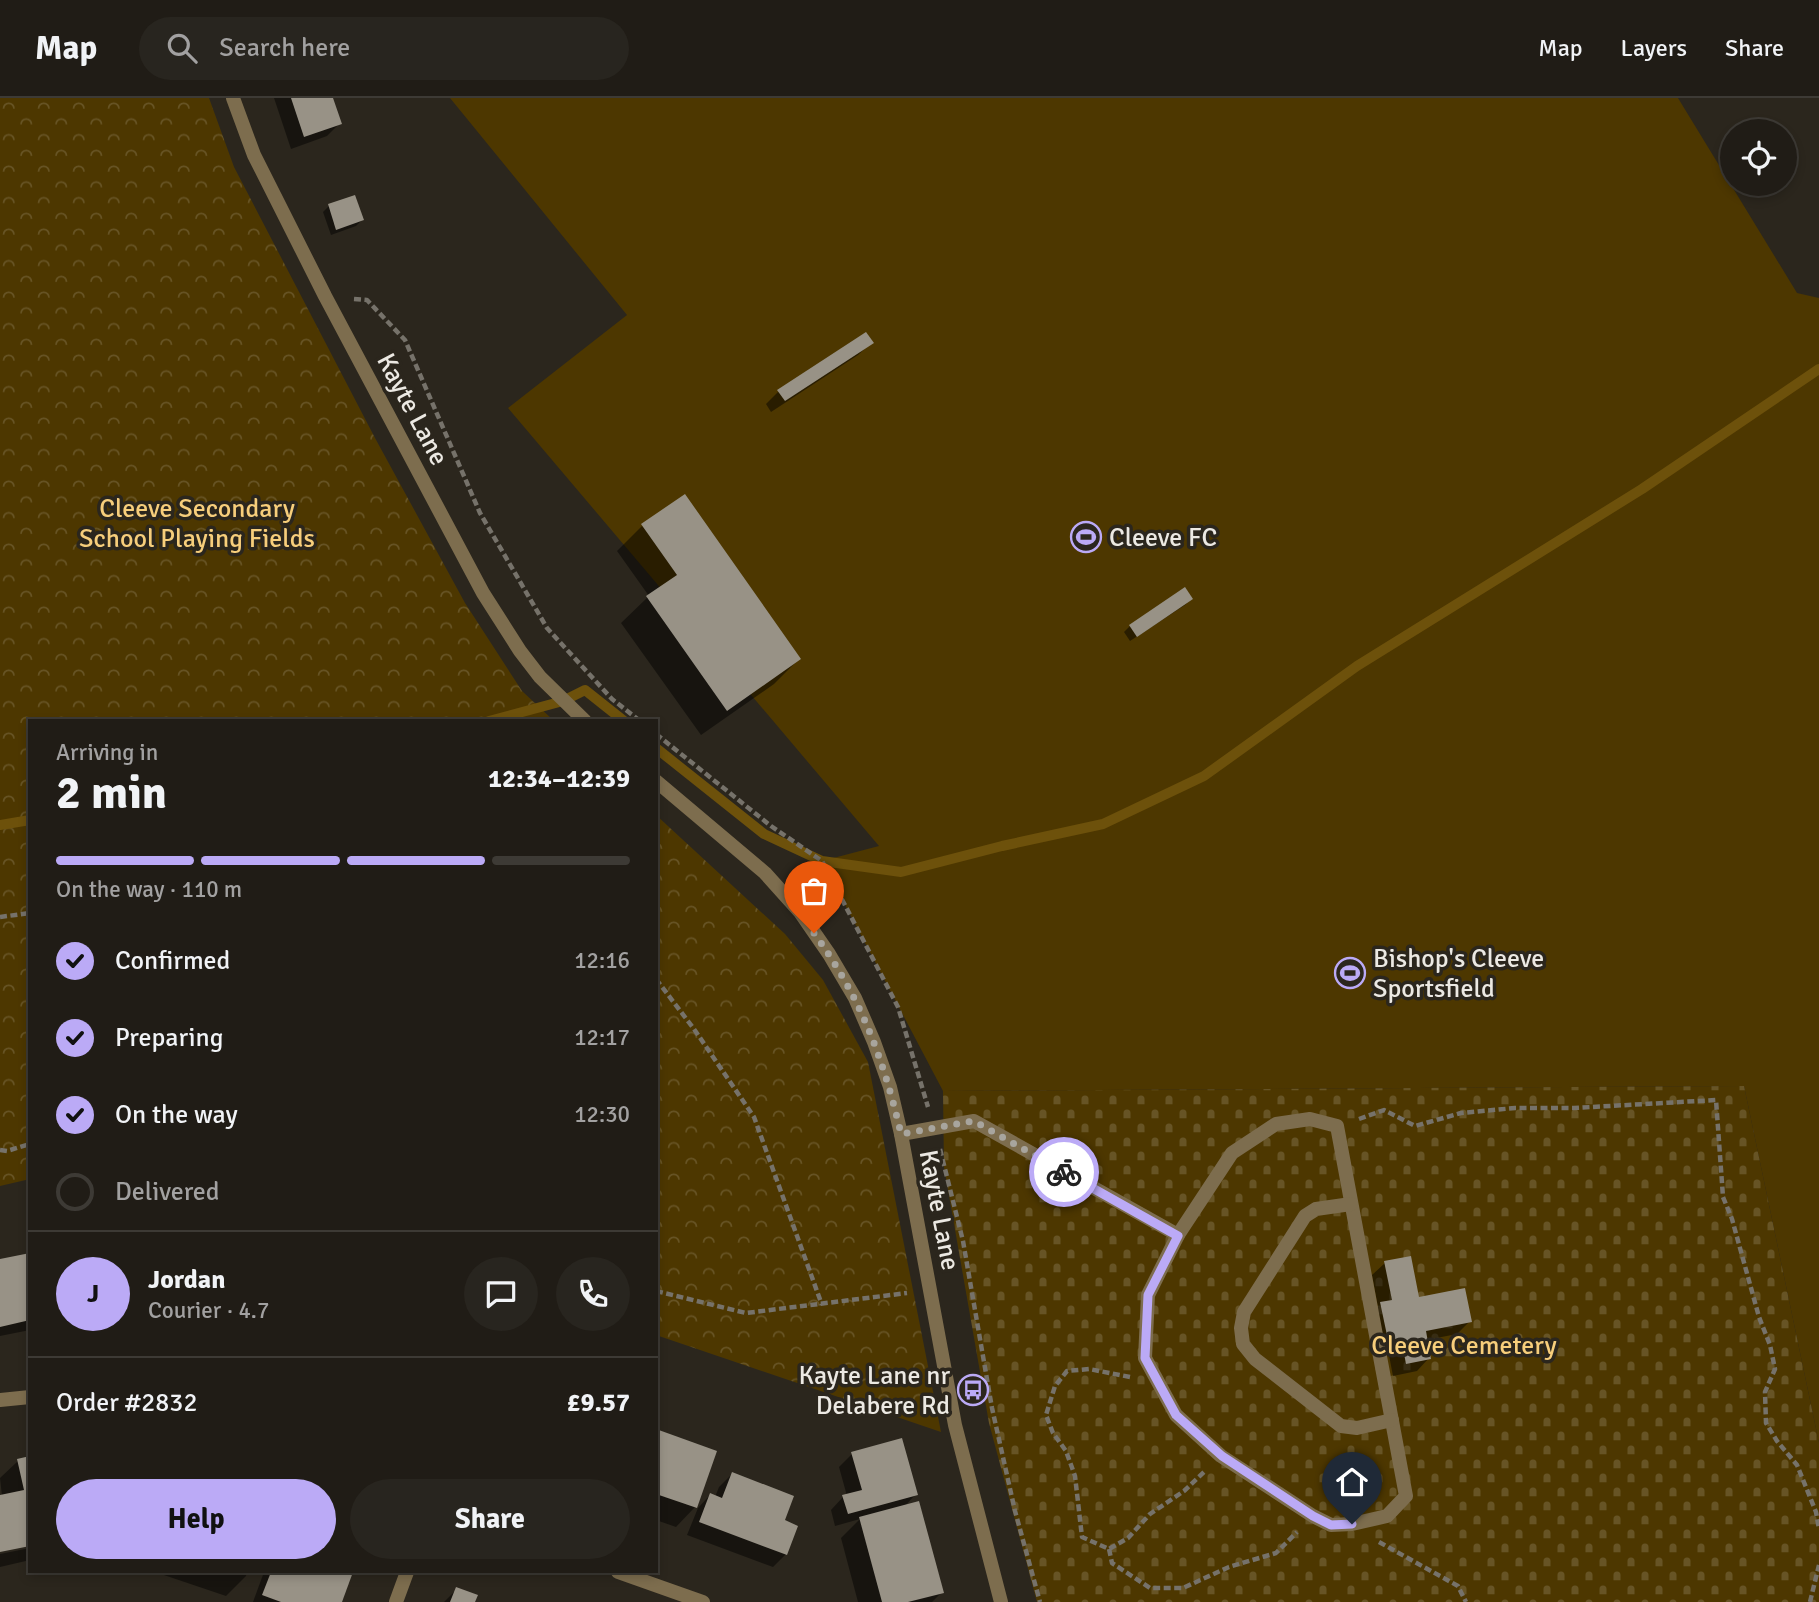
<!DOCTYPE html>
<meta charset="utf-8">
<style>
body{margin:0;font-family:Signika,sans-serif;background:#28251f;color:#f1f3f6;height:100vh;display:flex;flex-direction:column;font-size:26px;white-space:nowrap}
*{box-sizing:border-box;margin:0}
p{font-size:23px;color:#a2a1a1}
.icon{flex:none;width:38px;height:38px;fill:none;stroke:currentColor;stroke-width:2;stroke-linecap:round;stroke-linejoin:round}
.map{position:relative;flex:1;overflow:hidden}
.sheet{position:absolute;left:28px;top:621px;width:630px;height:854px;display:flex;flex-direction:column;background:#201c16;border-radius:0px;box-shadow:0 4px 10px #0003,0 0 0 2px #3d3a35}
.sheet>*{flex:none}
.controls{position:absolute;left:1720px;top:21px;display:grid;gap:14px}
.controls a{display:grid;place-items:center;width:77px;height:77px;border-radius:50%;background:#201c16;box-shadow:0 4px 10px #0003,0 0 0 2px #3d3a35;font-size:35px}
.pin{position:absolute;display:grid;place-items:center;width:60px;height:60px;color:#fff;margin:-72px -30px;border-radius:50% 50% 50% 0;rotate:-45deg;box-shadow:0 0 7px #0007}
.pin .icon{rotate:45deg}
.courier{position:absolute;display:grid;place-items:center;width:70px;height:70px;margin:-35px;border:5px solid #bbaaf6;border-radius:50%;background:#fff;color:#222;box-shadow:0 2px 9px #0007}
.headline em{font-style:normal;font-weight:700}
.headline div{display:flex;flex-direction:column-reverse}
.headline{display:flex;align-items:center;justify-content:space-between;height:119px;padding:0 28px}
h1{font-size:46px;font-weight:700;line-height:52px}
.bar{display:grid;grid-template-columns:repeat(4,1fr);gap:10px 7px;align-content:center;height:84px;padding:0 28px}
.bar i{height:9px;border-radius:5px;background:#3d3a35}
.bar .on{background:#bbaaf6}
.bar p{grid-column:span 4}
.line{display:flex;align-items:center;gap:18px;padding:0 28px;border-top:2px solid #3d3a35}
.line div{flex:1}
.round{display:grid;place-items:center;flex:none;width:74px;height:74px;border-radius:37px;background:#28251f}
ol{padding:0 28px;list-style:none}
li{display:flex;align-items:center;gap:21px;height:77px}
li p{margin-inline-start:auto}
li .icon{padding:7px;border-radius:50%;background:#bbaaf6;color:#111;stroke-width:4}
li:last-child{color:#a2a1a1}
li i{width:38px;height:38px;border:4px solid #3d3a35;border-radius:50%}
.button{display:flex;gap:14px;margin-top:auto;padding:14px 28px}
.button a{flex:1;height:80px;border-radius:42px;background:#bbaaf6;color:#111;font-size:28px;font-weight:700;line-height:80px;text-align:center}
.button a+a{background:#28251f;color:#f1f3f6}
header{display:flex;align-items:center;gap:42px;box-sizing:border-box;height:98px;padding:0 35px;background:#201c16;border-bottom:2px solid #3d3a35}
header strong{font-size:33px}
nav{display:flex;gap:38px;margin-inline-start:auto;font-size:24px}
.search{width:490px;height:63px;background:#28251f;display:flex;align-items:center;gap:18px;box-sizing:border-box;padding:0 24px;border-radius:38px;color:#a2a1a1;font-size:26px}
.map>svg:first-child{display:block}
.grass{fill:#4d3700}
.cemetery{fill:url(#cemetery-stones)}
.park{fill:url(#park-crowns)}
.shadow{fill:#0007}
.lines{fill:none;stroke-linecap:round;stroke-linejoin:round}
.stream{stroke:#6d510b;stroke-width:10}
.building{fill:#989286}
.path{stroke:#76726a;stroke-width:4.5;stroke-dasharray:7 3.5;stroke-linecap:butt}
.service{stroke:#7d6d4e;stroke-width:14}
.minor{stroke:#7d6d4e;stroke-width:14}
.done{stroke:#a8a59e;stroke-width:7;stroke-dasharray:0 12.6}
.route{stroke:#bbaaf6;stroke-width:9}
.labels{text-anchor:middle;stroke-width:7;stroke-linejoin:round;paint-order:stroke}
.street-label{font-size:26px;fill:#ece9e3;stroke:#2b261d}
.park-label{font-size:26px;fill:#f7ce7b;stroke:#2b261d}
.poi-label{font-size:26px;fill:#ece9e3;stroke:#2b261d;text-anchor:start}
</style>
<header>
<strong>Map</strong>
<div class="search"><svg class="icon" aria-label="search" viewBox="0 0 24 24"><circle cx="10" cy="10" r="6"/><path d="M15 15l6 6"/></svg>Search here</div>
<nav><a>Map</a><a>Layers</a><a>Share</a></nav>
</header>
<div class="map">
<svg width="1819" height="1504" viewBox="0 0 1819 1504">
<defs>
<pattern id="cemetery-stones" width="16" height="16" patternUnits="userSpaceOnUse" patternTransform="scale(1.75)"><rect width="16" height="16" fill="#4d3700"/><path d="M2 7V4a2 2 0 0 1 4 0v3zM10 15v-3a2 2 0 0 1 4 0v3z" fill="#675425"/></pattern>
<pattern id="park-crowns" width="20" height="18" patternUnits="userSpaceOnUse" patternTransform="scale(1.75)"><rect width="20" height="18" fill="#4d3700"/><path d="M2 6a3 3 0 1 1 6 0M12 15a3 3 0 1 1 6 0" fill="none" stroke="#675425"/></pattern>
</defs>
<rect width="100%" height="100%" fill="#2b261d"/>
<path class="grass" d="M450,0H1678L1797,195L1819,200V1345L1744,988L943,993L822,763L879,748L508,310L627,217Z"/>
<path class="cemetery" d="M1744,988L1819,1345V1504H1037L989,1325L944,1069L943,993Z"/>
<g class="park">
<path d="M0,0H209L234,69L375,340L465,505L522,593L554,623H30V1081L0,1088Z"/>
<path d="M656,717L785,836L823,882L868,964L941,1334L656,1237Z"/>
</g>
<g class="shadow">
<path d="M274,0H331L340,25L327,38L291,51Z"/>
<path d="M354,99L362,122L356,128L331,137L323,114L329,108Z"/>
<path d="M871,245L858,257L771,314L766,306L779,293Z"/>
<path d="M642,428L799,561L774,586L701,637L621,525L649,498L617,453Z"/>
<path d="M1185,491L1191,501L1185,507L1130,543L1124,534L1130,528Z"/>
<path d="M30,1157V1232L0,1238V1163Z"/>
<path d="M1385,1165L1417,1201L1470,1223L1457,1236L1426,1242L1429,1260L1417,1273L1393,1278L1388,1252L1375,1254L1368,1219L1378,1209L1372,1177Z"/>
<path d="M656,1333L695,1409L676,1429L656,1422Z"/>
<path d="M852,1356L916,1396L903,1410L942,1494L932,1504H858L841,1440L860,1421L835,1428L831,1412L843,1399L847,1398L839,1369Z"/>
<path d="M30,1360V1446L0,1452V1398H2L0,1380L18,1363Z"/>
<path d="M732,1376L783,1423L786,1456L773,1469L687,1437L698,1410L710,1397L715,1399L719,1389Z"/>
<path d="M30,1450V1462L0,1469V1456Z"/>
<path d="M155,1474H247L246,1478L226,1498Z"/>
<path d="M264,1474H351L340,1504H253Z"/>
<path d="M457,1491L473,1504H444Z"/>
</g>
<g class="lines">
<g class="stream">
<path d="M489,623L563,603L585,592L624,623"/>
<path d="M656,650L764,736L822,763L901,774L1002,748L1103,726L1204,678L1357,568L1642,391L1819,271"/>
<path d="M0,727L30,722"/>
</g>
</g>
<g class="building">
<path d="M291,0H333L342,26L304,39Z"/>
<path d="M355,97L364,122L336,132L328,106Z"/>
<path d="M866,234L874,245L785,303L777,292Z"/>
<path d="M685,396L801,561L727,613L646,498L677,477L641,426Z"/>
<path d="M1185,489L1193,501L1137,539L1129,527Z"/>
<path d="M30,1155V1222L0,1229V1161Z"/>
<path d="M1411,1158L1419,1199L1465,1190L1472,1224L1426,1233L1431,1261L1406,1266L1401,1240L1388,1242L1380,1204L1392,1202L1384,1163Z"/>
<path d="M656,1331L717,1353L697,1410L656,1396Z"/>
<path d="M902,1340L918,1397L848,1416L842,1397L862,1392L851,1354Z"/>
<path d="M30,1358V1448L0,1454V1397L24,1392L17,1361Z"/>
<path d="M732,1374L794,1398L785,1422L798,1428L787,1457L699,1424L710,1395L722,1400Z"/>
<path d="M919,1403L944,1495L908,1504H882L859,1419Z"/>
<path d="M271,1474H353L342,1504H281L262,1497Z"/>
<path d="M456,1489L478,1497L475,1504H450Z"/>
</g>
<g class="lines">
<g class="path">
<path d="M354,201L367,202L405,242L480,415L547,530L612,601L640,623"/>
<path d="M656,636L771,728L822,763L898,909L928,1009"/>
<path d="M0,819L30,815"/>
<path d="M656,881L694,931L754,1019L822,1207"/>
<path d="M1359,1021L1384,1012L1415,1028L1461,1015L1515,1010H1574L1716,1002L1723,1099L1732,1121L1759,1219L1770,1247L1775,1271L1765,1294L1766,1325L1777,1343L1797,1367L1816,1414L1819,1431"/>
<path d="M940,1051L963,1143L992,1310L1015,1413L1040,1504"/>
<path d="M0,1052L7,1053L30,1046"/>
<path d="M656,1193L746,1215L907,1195"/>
<path d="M1130,1279L1089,1271L1067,1273L1055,1288L1046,1317L1053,1335L1066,1353L1075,1378L1082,1439L1109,1451L1128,1440L1150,1416L1184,1393L1205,1373"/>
<path d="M1379,1444L1458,1488L1466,1504"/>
<path d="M1109,1451L1112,1465L1150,1490H1183L1229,1469L1276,1455L1297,1434"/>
<path d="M1810,1504L1819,1467"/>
</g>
<g class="service">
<path d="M1310,1021L1337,1028L1406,1398L1387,1418L1352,1426L1331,1427L1313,1418L1221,1358L1176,1317L1145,1260L1148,1197L1178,1137L1232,1055L1276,1026Z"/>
<path d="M901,1036L974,1023L1178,1137"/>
<path d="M1351,1106L1316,1111L1305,1118L1244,1214L1241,1230L1243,1246L1255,1261L1341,1328L1357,1330L1392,1322"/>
</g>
<g class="minor">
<path d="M233,0L254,57L325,198L483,495L520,553L540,579L585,623"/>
<path d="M656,683L765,775L800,814L829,856L855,900L874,944L890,989L901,1036L955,1327L1001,1504"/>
<path d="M0,1302L30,1299"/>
<path d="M618,1474L703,1504"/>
<path d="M396,1504L407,1474"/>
</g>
</g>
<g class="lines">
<path class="done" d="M814,835C861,900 883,959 901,1036L974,1023L1064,1074"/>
<path class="route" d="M1064,1074L1178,1138L1148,1197L1145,1260L1176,1317L1222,1358L1313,1418L1331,1427L1352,1426"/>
</g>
<defs>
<g id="stadium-ring" transform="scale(1.575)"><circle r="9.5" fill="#2b261d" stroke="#bbaaf6" stroke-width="1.5"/><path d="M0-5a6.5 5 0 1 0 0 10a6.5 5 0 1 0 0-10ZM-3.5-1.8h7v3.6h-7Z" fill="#bbaaf6"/></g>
<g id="bus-ring" transform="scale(1.575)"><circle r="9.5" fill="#2b261d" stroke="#bbaaf6" stroke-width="1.5"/><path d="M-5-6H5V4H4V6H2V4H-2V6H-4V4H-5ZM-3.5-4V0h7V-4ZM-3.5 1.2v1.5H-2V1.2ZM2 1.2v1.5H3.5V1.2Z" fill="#bbaaf6"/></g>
</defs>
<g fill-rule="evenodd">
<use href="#stadium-ring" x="1086" y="439"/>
<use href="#stadium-ring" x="1350" y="875"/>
<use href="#bus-ring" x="973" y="1292"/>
</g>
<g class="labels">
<g class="street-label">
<text transform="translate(413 311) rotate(62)" y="9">Kayte Lane</text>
<text transform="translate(940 1112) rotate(79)" y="9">Kayte Lane</text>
</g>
<g class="park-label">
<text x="197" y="419">Cleeve Secondary<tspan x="197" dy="30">School Playing Fields</tspan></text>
<text x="1464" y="1256">Cleeve Cemetery</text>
</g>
<g class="poi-label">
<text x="1109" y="448">Cleeve FC</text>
<text x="1373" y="869">Bishop's Cleeve<tspan x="1373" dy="30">Sportsfield</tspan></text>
<text x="950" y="1286" text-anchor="end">Kayte Lane nr<tspan x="950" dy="30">Delabere Rd</tspan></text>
</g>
</g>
</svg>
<div class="controls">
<a><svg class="icon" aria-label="locate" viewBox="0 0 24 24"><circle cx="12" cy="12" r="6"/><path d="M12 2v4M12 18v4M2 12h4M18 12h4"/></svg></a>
</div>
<div class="pin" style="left:814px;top:835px;background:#ea580c"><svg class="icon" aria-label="bag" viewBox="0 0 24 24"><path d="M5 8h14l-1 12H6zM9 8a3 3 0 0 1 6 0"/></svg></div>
<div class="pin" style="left:1352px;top:1426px;background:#1f2937"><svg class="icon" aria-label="home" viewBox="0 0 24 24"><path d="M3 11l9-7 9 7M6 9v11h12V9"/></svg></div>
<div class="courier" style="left:1064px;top:1074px"><svg class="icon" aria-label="bike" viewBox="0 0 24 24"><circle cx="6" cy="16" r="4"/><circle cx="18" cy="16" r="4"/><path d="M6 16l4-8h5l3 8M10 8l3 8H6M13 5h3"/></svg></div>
<section class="sheet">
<div class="headline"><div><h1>2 min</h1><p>Arriving in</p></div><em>12:34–12:39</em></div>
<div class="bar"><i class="on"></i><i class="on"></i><i class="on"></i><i></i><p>On the way · 110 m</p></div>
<ol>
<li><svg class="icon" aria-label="check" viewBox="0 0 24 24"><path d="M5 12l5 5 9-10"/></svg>Confirmed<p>12:16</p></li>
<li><svg class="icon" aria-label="check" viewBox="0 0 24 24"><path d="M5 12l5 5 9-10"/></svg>Preparing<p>12:17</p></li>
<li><svg class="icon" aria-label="check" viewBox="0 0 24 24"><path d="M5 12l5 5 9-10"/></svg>On the way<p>12:30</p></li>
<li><i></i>Delivered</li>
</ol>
<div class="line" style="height:126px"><b class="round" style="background:#bbaaf6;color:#111">J</b><div><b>Jordan</b><p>Courier · 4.7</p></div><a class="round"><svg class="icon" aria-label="chat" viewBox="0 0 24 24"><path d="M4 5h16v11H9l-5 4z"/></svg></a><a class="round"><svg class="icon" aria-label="phone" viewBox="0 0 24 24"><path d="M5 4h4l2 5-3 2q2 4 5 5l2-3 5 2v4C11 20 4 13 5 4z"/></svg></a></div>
<div class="line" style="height:91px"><div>Order #2832</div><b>£9.57</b></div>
<div class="button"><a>Help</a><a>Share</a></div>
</section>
</div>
